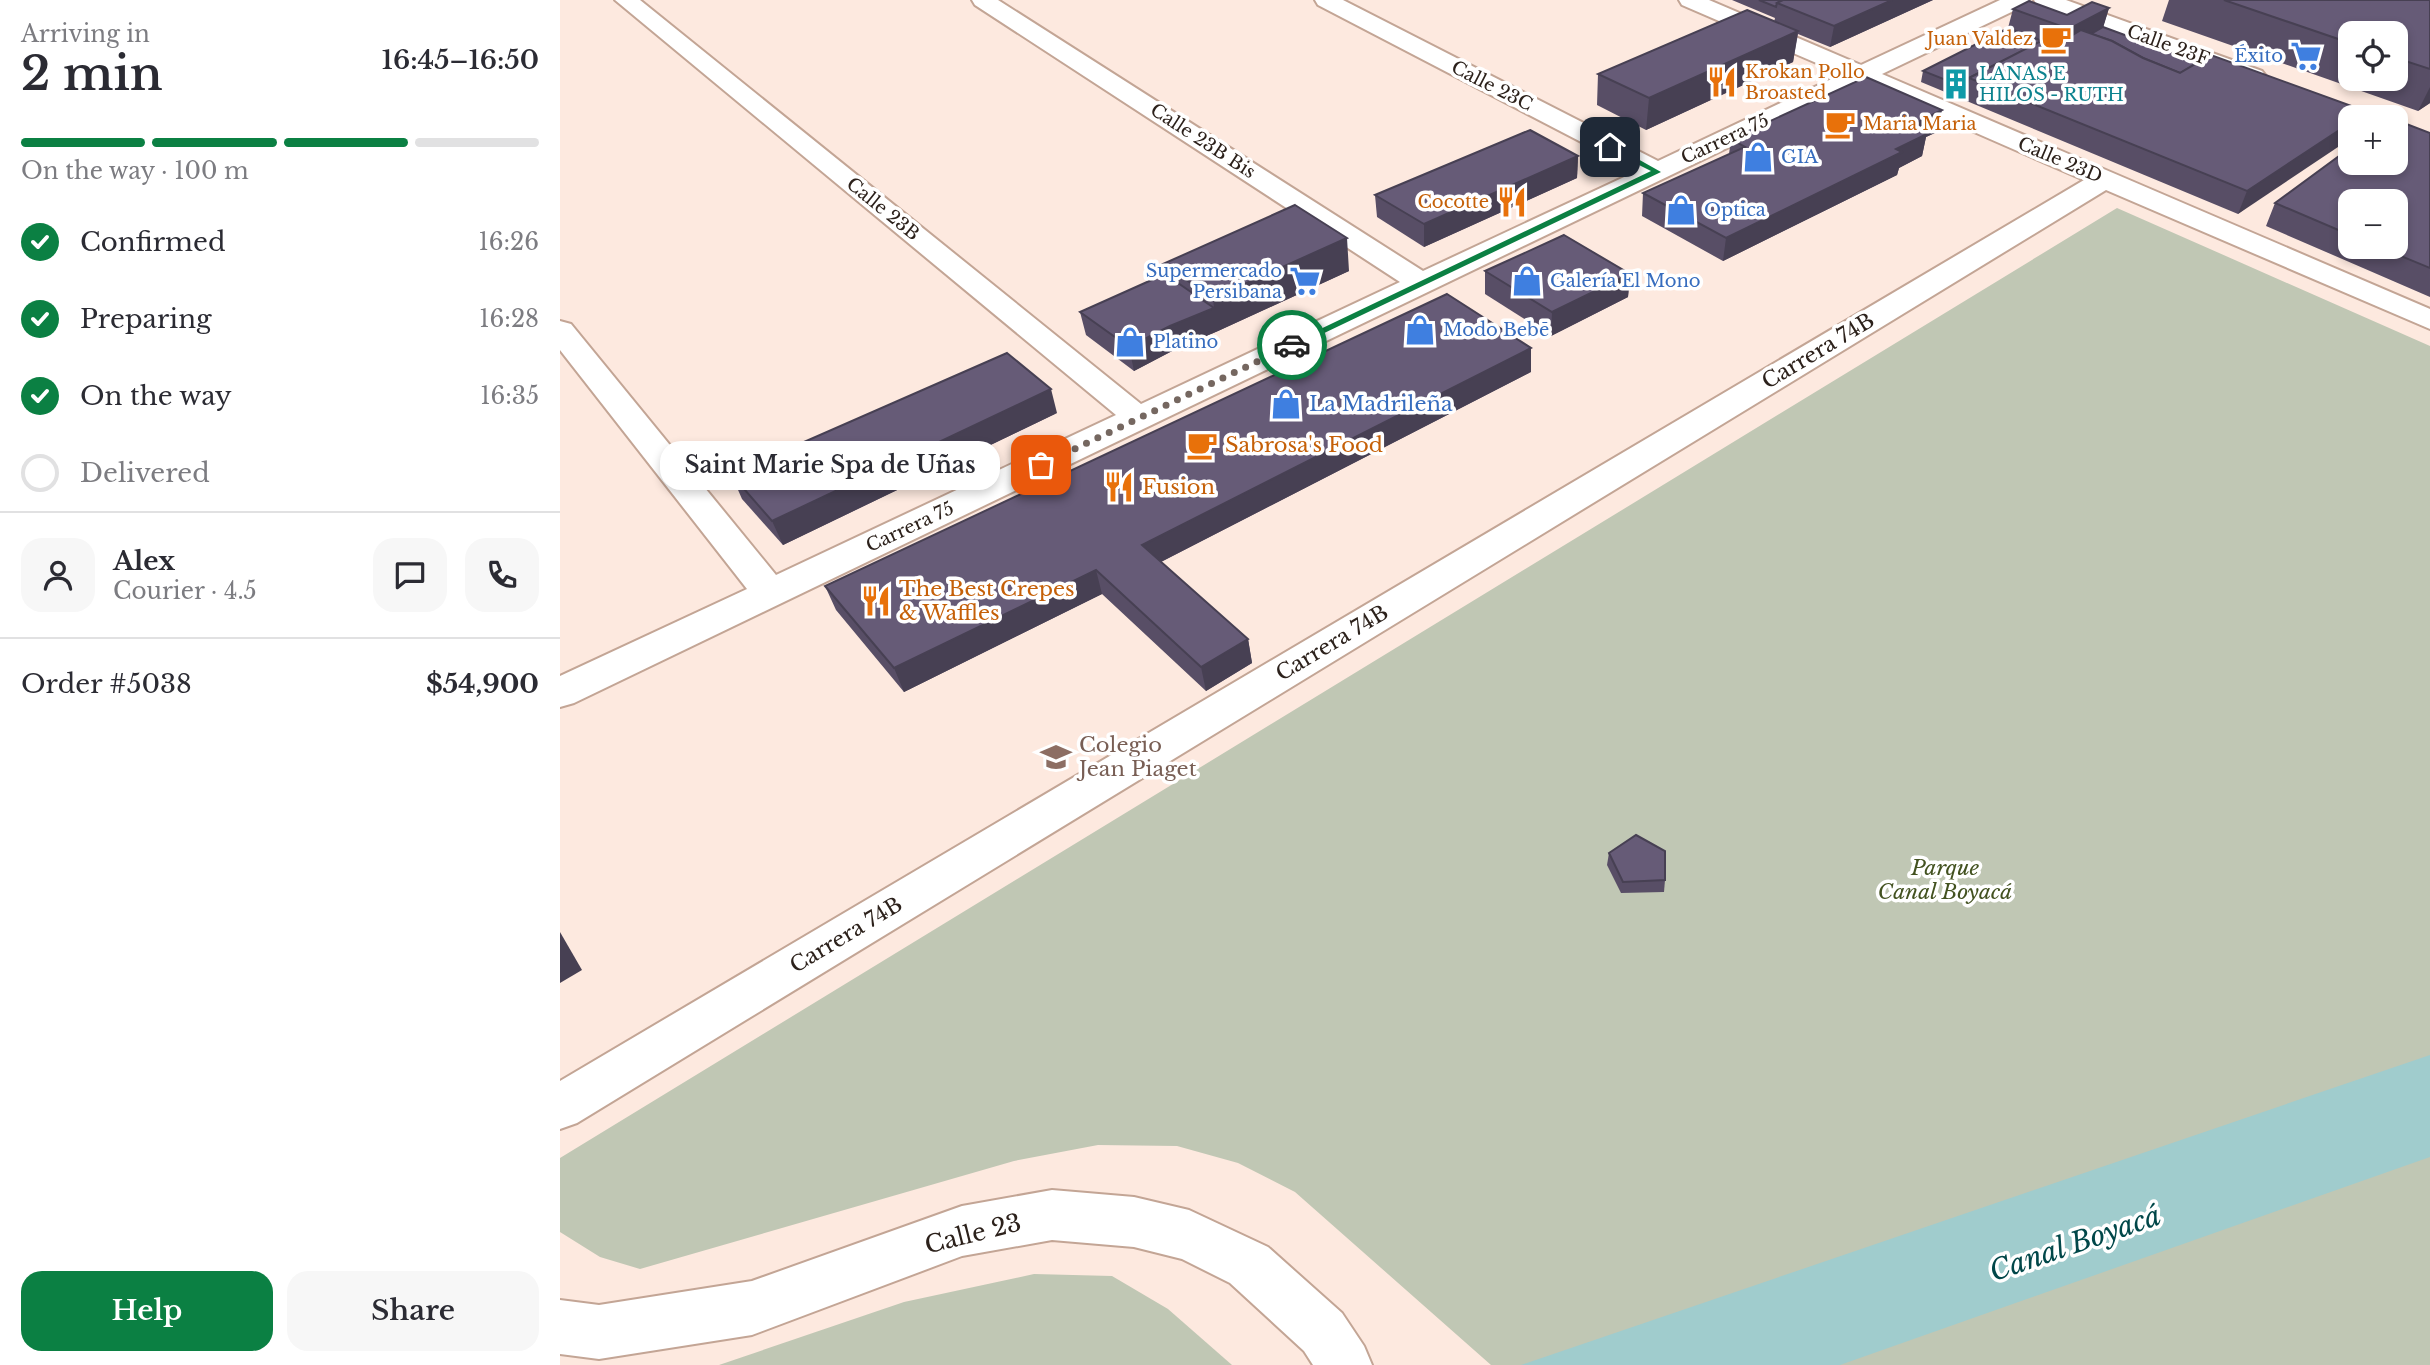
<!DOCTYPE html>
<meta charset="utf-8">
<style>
body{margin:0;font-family:"Libre Baskerville",serif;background:#f7f7f7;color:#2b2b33;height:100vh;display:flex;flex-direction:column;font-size:26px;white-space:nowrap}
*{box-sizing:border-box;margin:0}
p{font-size:23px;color:#7c7c81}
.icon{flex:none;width:38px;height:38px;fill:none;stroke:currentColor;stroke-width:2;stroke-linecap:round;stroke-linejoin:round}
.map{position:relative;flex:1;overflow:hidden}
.drawer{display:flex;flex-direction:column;background:#fff;width:560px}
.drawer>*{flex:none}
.fabs{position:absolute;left:1778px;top:21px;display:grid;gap:14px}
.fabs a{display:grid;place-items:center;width:70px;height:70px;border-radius:14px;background:#fff;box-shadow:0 4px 10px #0003;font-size:35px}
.pin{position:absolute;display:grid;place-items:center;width:60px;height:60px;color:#fff;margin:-30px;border-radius:14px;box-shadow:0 4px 10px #0006}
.courier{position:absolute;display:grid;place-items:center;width:70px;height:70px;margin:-35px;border:5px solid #0b8043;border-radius:50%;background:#fff;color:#222;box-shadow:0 2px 9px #0007}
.bubble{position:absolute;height:49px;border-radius:21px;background:#fff;box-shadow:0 4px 10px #0003;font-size:23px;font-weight:600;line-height:49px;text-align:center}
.summary em{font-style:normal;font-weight:600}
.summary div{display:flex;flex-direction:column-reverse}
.summary{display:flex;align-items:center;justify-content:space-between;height:119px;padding:0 21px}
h1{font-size:46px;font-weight:600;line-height:52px}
.bar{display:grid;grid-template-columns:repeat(4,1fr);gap:10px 7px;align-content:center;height:84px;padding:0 21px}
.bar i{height:9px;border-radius:5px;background:#e1e1e2}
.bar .selected{background:#0b8043}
.bar p{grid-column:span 4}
.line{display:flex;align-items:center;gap:18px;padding:0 21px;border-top:2px solid #e1e1e2}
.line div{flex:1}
.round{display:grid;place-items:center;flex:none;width:74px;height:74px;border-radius:21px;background:#f7f7f7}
ol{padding:0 21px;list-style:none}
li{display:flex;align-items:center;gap:21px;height:77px}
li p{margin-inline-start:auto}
li .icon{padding:7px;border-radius:50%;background:#0b8043;color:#fff;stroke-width:4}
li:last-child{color:#7c7c81}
li i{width:38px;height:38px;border:4px solid #e1e1e2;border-radius:50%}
.primary-button{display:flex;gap:14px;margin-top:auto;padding:14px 21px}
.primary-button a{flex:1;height:80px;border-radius:21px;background:#0b8043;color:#fff;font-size:28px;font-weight:600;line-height:80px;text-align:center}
.primary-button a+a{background:#f7f7f7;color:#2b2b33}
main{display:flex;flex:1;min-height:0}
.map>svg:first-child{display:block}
.green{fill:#c0c7b4}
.water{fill:#a0cccd}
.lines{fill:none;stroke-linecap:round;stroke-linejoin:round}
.minor-casing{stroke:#c3a595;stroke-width:4}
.minor{fill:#fff;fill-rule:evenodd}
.wall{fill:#584e66;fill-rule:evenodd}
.shaded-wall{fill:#474053}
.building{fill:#665b77;stroke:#474053;stroke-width:2}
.route{fill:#0b8043}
.done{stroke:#756760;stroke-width:7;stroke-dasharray:0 12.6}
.labels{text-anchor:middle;stroke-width:7;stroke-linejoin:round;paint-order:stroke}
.far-food-label{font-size:18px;fill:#c56008;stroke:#fff;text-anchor:end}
.far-street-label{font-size:18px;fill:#2c211b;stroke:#fff}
.far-shop-label{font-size:18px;fill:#366cbe;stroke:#fff;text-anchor:start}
.far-culture-label{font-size:18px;fill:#0d838f;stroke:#fff;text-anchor:start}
.street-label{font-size:21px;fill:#2c211b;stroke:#fff}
.shop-label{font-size:21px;fill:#366cbe;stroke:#fff;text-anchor:start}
.food-label{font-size:21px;fill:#c56008;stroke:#fff;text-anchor:start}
.education-label{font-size:21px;fill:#785e54;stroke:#fff;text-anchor:start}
.park-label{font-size:21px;font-style:italic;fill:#435220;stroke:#fff}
.near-street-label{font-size:24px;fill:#2c211b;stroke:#fff}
.near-water-label{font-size:28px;font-style:italic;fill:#014749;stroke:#fff}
</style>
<main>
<section class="drawer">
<div class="summary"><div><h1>2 min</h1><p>Arriving in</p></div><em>16:45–16:50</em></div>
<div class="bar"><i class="selected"></i><i class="selected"></i><i class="selected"></i><i></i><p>On the way · 100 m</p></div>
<ol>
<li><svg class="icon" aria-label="check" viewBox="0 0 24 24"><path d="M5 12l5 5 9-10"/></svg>Confirmed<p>16:26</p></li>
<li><svg class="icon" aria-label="check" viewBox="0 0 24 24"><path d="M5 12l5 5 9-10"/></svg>Preparing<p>16:28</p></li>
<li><svg class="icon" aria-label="check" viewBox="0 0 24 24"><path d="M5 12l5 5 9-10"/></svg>On the way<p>16:35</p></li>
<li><i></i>Delivered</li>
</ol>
<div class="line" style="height:126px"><a class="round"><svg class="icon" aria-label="person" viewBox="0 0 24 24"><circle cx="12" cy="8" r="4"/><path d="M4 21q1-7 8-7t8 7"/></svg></a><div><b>Alex</b><p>Courier · 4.5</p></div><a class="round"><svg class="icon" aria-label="chat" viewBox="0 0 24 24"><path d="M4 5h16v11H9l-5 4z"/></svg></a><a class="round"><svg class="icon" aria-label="phone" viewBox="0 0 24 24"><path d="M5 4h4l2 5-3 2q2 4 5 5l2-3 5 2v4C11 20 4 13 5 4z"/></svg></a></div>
<div class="line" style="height:91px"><div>Order #5038</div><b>$54,900</b></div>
<div class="primary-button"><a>Help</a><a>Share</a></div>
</section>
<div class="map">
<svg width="1870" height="1365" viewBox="0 0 1870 1365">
<rect width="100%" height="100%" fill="#fde9df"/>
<g class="green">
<path d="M1557,208L1870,346V1365H931L735,1192L678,1163L617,1146L538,1145L454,1161L80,1269L40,1257L0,1232V1158Z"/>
<path d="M474,1274L552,1276L608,1309L672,1365H159L344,1302Z"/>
</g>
<path class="water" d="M1870,1055V1157L1280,1365H961Z"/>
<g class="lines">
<g class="minor-casing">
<g id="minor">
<path d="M55,0H80L581,404L840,282L415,5L412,0H438L863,271L1077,171L758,5L755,0H783L1098,161L1282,74L1122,5L1119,0H1149L1301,65L1440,0H1469L1466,5L1322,74L1870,309V329L1546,190L17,1123L0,1129V1081L1524,180L1302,83L14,703L0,707V676L187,589L0,350V321L11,324L216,575L556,415Z"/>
<path d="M1474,0H1506L1702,71L1706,76L1702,81L1694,83L1686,81L1477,5Z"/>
<path d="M492,1190L574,1197L629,1210L708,1247L782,1313L804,1346L812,1365H753L744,1351L670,1283L622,1259L574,1247L492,1240L402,1256L192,1335L39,1359L0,1354V1300L39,1305L192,1281L402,1206Z"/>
</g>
</g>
<use href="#minor" class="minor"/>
</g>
<g class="wall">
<path d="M1172,0H1373L1270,47L1238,34L1233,62L1086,130L1037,105L1038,74L1214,22L1215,18Z"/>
<path d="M1609,0H1870V103L1858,111L1602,21ZM1790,33H1836V79H1790Z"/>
<path d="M1549,8L1543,27L1638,62L1808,112L1678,214L1361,82L1363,71L1448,28L1453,9L1508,15Z"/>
<path d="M1377,132L1366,137L1362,156L1339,168L1337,175L1163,261L1082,216L1083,193L1169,154L1171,139Z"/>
<path d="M1870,133V297L1706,226L1715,203ZM1790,201L1836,247H1790Z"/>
<path d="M1018,156L1017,178L864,247L817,217L815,195Z"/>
<path d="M603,264L789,271L658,331L614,350L574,371L526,335L520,312L605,274Z"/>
<path d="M925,271L1070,274L1068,297L991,336L925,294Z"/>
<path d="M971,372L601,562L688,639L692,663L646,691L542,594L344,692L276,610L265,586Z"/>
<path d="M497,413L223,545L182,499L171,474Z"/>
<path d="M1049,853L1105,880L1104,892L1061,893L1047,865Z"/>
</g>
<g class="shaded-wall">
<path d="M1332,0H1373L1270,47L1274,26Z"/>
<path d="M1549,8L1540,38L1500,60L1509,29Z"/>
<path d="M1238,31L1233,62L1086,130L1089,98Z"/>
<path d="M1870,87V103L1858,111Z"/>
<path d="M1382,110L1377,132L1366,137L1362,156L1339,168L1337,175L1163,261L1166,238L1336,149L1350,126Z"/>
<path d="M1790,123V139L1678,214L1687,191Z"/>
<path d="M1018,156L1017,178L864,247V224Z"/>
<path d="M787,238L789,271L658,331L614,350L574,371L569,347L610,326L654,308L653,298Z"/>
<path d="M1070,274L1068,297L991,336L992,312Z"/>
<path d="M971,348V372L587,569L582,545Z"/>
<path d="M491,389L497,413L223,545L212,521Z"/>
<path d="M536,570L542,594L344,692L334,668Z"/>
<path d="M688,639L692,663L646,691L641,667Z"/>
<path d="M0,932L22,970L0,983Z"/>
</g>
<g class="building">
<path d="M1199,0H1223L1217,3L1216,7Z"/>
<path d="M1223,0H1332L1274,26L1217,3Z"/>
<path d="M1664,0H1870V69L1836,58V33H1790V43Z"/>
<path d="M1469,1L1507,15L1532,2L1549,8L1509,29L1453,9Z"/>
<path d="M1187,10L1238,31L1089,98L1038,74Z"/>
<path d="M1543,27L1638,62L1620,73L1583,58L1552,41L1531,34Z"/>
<path d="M1448,28L1482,41L1409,78L1406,88L1363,71Z"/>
<path d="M1521,30L1552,41L1583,58L1620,73L1651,55L1808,112L1800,117H1790V123L1687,191L1409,78L1481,41L1506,39Z"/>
<path d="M1306,77L1382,110L1350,126L1367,134L1336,149L1342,152L1166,238L1083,193L1185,147L1171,139Z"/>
<path d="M1836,120L1870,133V268L1819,247H1836V201H1790V235L1715,203L1790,148V163H1836Z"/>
<path d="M970,130L1018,156L864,224L815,195Z"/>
<path d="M735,205L787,238L653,298L603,264Z"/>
<path d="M1004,235L1070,274L992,312L925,271Z"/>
<path d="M605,274L654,308L610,326L569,347L520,312Z"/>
<path d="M887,294L971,348L582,545L688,639L641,667L536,570L334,668L265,586Z"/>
<path d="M447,353L491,389L212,521L171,474Z"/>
<path d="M1076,835L1105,851V880L1063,882L1049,853Z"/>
</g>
<path class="route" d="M1047,145H1053L1101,172L735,347L727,345L1091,171L1047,149Z"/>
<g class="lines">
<path class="done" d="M481,465L732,345"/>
</g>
<defs>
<g id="cafe-bare" transform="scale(2.415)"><path d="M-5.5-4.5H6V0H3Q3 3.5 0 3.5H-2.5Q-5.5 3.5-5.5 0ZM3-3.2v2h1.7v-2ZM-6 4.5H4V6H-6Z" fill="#e8710a" stroke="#fff" stroke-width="2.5" paint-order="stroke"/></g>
<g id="supermarket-bare" transform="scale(2.415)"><path d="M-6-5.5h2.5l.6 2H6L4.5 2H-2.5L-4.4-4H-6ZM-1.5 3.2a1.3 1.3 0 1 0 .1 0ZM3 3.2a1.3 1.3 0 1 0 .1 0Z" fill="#3f7fe0" stroke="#fff" stroke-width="2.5" paint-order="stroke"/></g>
<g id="restaurant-bare" transform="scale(2.415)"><path d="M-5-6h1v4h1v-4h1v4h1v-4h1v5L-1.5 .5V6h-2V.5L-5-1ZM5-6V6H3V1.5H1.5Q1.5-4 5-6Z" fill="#e8710a" stroke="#fff" stroke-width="2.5" paint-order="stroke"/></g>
<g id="building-bare" transform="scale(2.415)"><path d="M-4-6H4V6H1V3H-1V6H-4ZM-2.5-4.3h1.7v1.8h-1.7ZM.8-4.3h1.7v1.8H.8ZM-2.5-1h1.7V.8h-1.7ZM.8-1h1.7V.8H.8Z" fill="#0f9aa8" stroke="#fff" stroke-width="2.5" paint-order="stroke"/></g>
<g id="shop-bare" transform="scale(2.415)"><path d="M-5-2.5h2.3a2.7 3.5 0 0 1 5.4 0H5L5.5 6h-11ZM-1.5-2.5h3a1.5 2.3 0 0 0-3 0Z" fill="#3f7fe0" stroke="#fff" stroke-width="2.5" paint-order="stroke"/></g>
<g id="school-bare" transform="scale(2.415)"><path d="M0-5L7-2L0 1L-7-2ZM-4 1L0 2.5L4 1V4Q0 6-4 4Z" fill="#8d6e63" stroke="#fff" stroke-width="2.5" paint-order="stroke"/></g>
</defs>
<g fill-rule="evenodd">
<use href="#cafe-bare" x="1496" y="39"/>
<use href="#supermarket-bare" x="1746" y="56"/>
<use href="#restaurant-bare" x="1162" y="82"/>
<use href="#building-bare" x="1396" y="84"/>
<use href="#cafe-bare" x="1280" y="124"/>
<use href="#shop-bare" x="1198" y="157"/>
<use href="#restaurant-bare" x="952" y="202"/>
<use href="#shop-bare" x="1121" y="210"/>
<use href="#supermarket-bare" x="745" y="281"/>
<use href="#shop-bare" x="967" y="281"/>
<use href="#shop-bare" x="860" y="330"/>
<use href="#shop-bare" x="570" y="342"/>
<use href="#shop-bare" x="726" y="404"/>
<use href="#cafe-bare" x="642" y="445"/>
<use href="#restaurant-bare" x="559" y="487"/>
<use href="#restaurant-bare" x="316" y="601"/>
<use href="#school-bare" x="496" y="757"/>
</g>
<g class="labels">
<g class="far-food-label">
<text x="1473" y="45">Juan Valdez</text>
<text x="1185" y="78" text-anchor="start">Krokan Pollo<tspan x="1185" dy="21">Broasted</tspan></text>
<text x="1303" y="130" text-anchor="start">Maria Maria</text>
<text x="929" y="208">Cocotte</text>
</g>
<g class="far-street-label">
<text transform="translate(1608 45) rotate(20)" y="6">Calle 23F</text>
<text transform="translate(932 86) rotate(27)" y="6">Calle 23C</text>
<text transform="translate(1165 139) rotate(-25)" y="6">Carrera 75</text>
<text transform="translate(643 141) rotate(33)" y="6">Calle 23B Bis</text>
<text transform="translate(1500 160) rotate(23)" y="6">Calle 23D</text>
<text transform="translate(323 209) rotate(39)" y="6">Calle 23B</text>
<text transform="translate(350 527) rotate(-25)" y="6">Carrera 75</text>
</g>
<g class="far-shop-label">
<text x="1723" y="62" text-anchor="end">Éxito</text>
<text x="1221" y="163">GIA</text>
<text x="1144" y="216">Optica</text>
<text x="722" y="277" text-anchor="end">Supermercado<tspan x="722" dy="21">Persibana</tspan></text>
<text x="990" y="287">Galería El Mono</text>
<text x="883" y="336">Modo Bebē</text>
<text x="593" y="348">Platino</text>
</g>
<g class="far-culture-label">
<text x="1419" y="80">LANAS E<tspan x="1419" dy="21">HILOS - RUTH</tspan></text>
</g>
<g class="street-label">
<text transform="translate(1258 351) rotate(-31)" y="7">Carrera 74B</text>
<text transform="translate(772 643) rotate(-31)" y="7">Carrera 74B</text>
<text transform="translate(286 935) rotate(-31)" y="7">Carrera 74B</text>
</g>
<g class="shop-label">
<text x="749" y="411">La Madrileña</text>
</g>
<g class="food-label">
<text x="665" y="452">Sabrosa's Food</text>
<text x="582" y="494">Fusion</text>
<text x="339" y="596">The Best Crepes<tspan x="339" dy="24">&amp; Waffles</tspan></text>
</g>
<g class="education-label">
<text x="519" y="752">Colegio<tspan x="519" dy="24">Jean Piaget</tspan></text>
</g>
<g class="park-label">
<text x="1385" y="875">Parque<tspan x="1385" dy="24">Canal Boyacá</tspan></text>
</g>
<g class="near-street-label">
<text transform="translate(413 1234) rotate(-14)" y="8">Calle 23</text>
</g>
<g class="near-water-label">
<text transform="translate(1515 1243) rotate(-19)" y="10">Canal Boyacá</text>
</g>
</g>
</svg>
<div class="fabs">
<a><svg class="icon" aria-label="locate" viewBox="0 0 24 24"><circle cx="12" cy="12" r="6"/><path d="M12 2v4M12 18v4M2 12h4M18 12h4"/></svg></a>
<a>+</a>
<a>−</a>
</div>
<div class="pin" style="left:481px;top:465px;background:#ea580c"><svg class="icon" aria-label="bag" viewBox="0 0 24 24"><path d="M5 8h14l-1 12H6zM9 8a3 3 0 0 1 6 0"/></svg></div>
<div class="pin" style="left:1050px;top:147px;background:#1f2937"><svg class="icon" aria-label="home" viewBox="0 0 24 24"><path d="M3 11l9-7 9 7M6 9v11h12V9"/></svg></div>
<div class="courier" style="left:732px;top:345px"><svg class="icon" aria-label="car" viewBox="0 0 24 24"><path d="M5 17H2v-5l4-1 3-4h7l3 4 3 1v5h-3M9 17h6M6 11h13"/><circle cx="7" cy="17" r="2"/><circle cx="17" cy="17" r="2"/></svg></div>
<div class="bubble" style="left:100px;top:441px;width:340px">Saint Marie Spa de Uñas</div>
</div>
</main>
